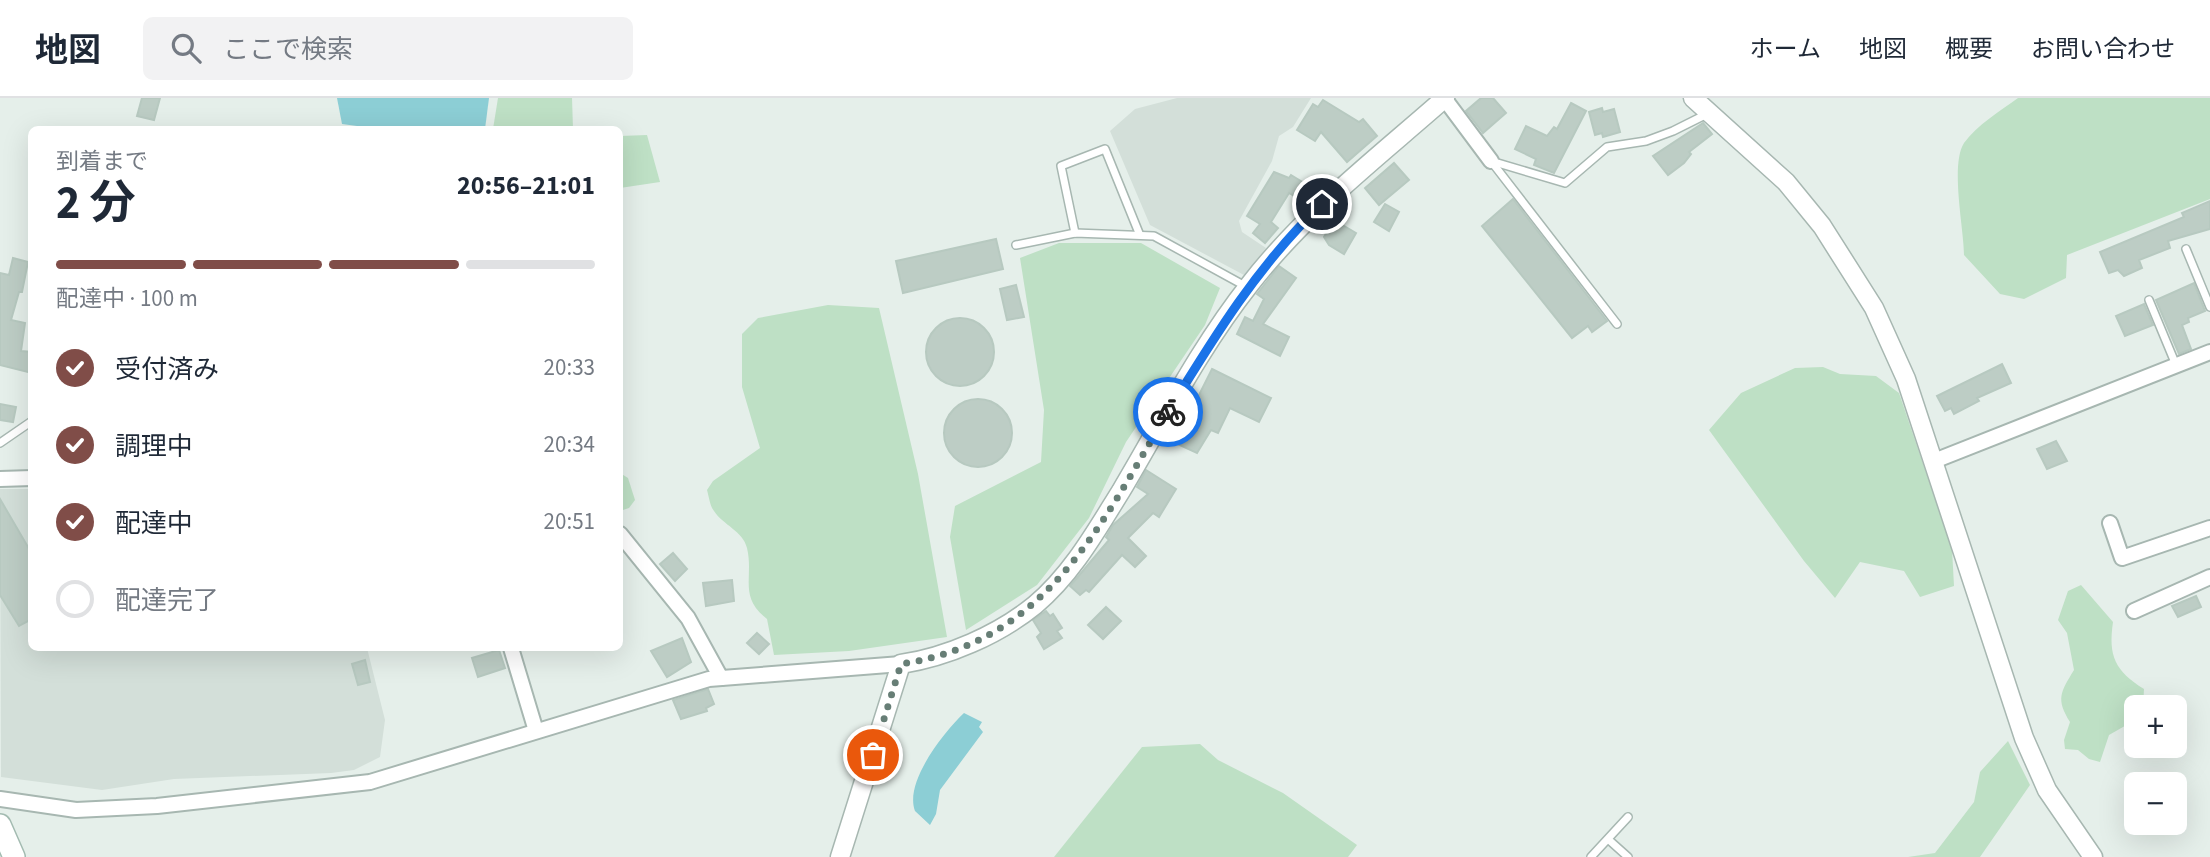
<!DOCTYPE html>
<html lang="ja">
<meta charset="utf-8">
<style>
body{margin:0;font-family:"Source Sans 3","Noto Sans JP",sans-serif;background:#f2f2f3;color:#1f2937;height:100vh;display:flex;flex-direction:column;font-size:26px;white-space:nowrap}
*{box-sizing:border-box;margin:0}
p{font-size:23px;color:#747a83}
.icon{flex:none;width:38px;height:38px;fill:none;stroke:currentColor;stroke-width:2;stroke-linecap:round;stroke-linejoin:round}
.map{position:relative;flex:1;overflow:hidden}
.panel{position:absolute;left:28px;top:28px;width:595px;height:525px;display:flex;flex-direction:column;background:#fff;border-radius:10px;box-shadow:0 7px 28px #0002}
.panel>*{flex:none}
.tools{position:absolute;left:2124px;top:597px;display:grid;gap:14px}
.tools a{display:grid;place-items:center;width:63px;height:63px;border-radius:10px;background:#fff;box-shadow:0 7px 28px #0002;font-size:35px}
.pin{position:absolute;display:grid;place-items:center;width:60px;height:60px;color:#fff;margin:-30px;border:4px solid #fff;border-radius:50%;box-shadow:0 2px 7px #0007}
.courier{position:absolute;display:grid;place-items:center;width:70px;height:70px;margin:-35px;border:5px solid #1a73e8;border-radius:50%;background:#fff;color:#222;box-shadow:0 2px 9px #0007}
.head em{font-style:normal;font-weight:700}
.head div{display:flex;flex-direction:column-reverse}
.head{display:flex;align-items:center;justify-content:space-between;height:119px;padding:0 28px}
h1{font-size:46px;font-weight:700;line-height:52px}
.bar{display:grid;grid-template-columns:repeat(4,1fr);gap:10px 7px;align-content:center;height:84px;padding:0 28px}
.bar i{height:9px;border-radius:5px;background:#e0e1e3}
.bar .active{background:#804d48}
.bar p{grid-column:span 4}
ol{padding:0 28px;list-style:none}
li{display:flex;align-items:center;gap:21px;height:77px}
li p{margin-inline-start:auto}
li .icon{padding:7px;border-radius:50%;background:#804d48;color:#fff;stroke-width:4}
li:last-child{color:#747a83}
li i{width:38px;height:38px;border:4px solid #e0e1e3;border-radius:50%}
header{display:flex;align-items:center;gap:42px;box-sizing:border-box;height:98px;padding:0 35px;background:#fff;border-bottom:2px solid #e0e1e3}
header strong{font-size:33px}
nav{display:flex;gap:38px;margin-inline-start:auto;font-size:24px}
.search{width:490px;height:63px;background:#f2f2f3;display:flex;align-items:center;gap:18px;box-sizing:border-box;padding:0 24px;border-radius:10px;color:#747a83;font-size:26px}
.map>svg:first-child{display:block}
.built{fill:#d3dfd9}
.green{fill:#bee0c5}
.water{fill:#8cced5}
.building{fill:#bdcdc5;stroke:#b7c9c0;stroke-width:2}
.lines{fill:none;stroke-linecap:round;stroke-linejoin:round}
.service-casing{stroke:#a7b7b1;stroke-width:10}
.minor-casing{stroke:#a7b7b1;stroke-width:18}
.tertiary-casing{stroke:#a7b7b1;stroke-width:21}
.secondary-casing{stroke:#a3bbb1;stroke-width:24}
.service{stroke:#fff;stroke-width:7}
.minor{stroke:#fff;stroke-width:14}
.tertiary{stroke:#fff;stroke-width:18}
.secondary{stroke:#fff;stroke-width:21}
.done{stroke:#677e76;stroke-width:7;stroke-dasharray:0 12.6}
.route{stroke:#1a73e8;stroke-width:9}
</style>
<header>
<strong>地図</strong>
<div class="search"><svg class="icon" aria-label="search" viewBox="0 0 24 24"><circle cx="10" cy="10" r="6"/><path d="M15 15l6 6"/></svg>ここで検索</div>
<nav><a>ホーム</a><a>地図</a><a>概要</a><a>お問い合わせ</a></nav>
</header>
<div class="map">
<svg width="2210" height="759" viewBox="0 0 2210 759">
<rect width="100%" height="100%" fill="#e5efea"/>
<g class="built">
<path d="M1177,0H1311L1293,29L1279,38L1272,63L1239,123L1242,134L1266,150L1244,177L1150,127L1110,33L1135,11Z"/>
<path d="M0,391H31L32,550H367L385,622L380,659L354,672L331,675L174,681L102,692L1,679Z"/>
</g>
<g class="green">
<path d="M498,0H572L573,31H493Z"/>
<path d="M2018,0H2210V101L2067,157L2066,180L2024,201L2000,196L1964,157C1964,131 1950,67 1964,45C1977,27 2000,13 2018,0Z"/>
<path d="M647,37L660,84L620,90V38Z"/>
<path d="M1059,145H1141L1220,190L1205,227L1126,344L1089,420L1037,487L966,532L950,439L955,408L1041,364L1044,312L1020,160Z"/>
<path d="M828,207L879,210L918,376L947,539L849,553L774,557L767,521C738,499 754,479 747,450C743,433 723,427 714,413C710,408 709,399 707,392L713,383L760,350L742,289V236L758,220Z"/>
<path d="M1823,269L1840,276L1876,278L1899,295L1952,451L1954,488L1920,499L1904,473L1860,464L1835,500L1804,463L1709,332L1741,295L1795,270Z"/>
<path d="M620,375L628,380L635,402L629,410L620,413Z"/>
<path d="M2081,487L2113,524C2108,558 2115,573 2144,591L2143,609H2137V621L2109,637L2100,664L2089,661L2078,652L2065,651L2064,642L2070,624C2056,601 2060,595 2074,572L2067,535L2058,522L2068,493Z"/>
<path d="M2008,643L2030,687L1980,759H1908L1935,755L1974,704L1980,674Z"/>
<path d="M1200,646L1218,662L1283,695L1357,747L1348,759H1054L1142,649Z"/>
</g>
<g class="water">
<path d="M337,0H489L485,31L387,32L342,26Z"/>
<path d="M964,615L982,624L979,629L983,634L940,692L936,716L930,727L915,713C904,684 944,634 964,615Z"/>
</g>
<g class="building">
<path d="M142,0H160L154,22L137,18Z"/>
<path d="M1481,0H1493L1506,15L1483,35L1466,13Z"/>
<path d="M1323,2L1359,24L1363,21L1377,38L1347,64L1321,34L1315,43L1297,32L1313,6L1318,9Z"/>
<path d="M1571,5L1586,13L1554,75L1534,67L1536,61L1515,51L1526,28L1547,38L1554,29L1557,31Z"/>
<path d="M1602,10L1603,14L1614,11L1620,34L1603,39L1602,35L1595,37L1589,14Z"/>
<path d="M1703,25L1712,36L1689,54L1691,56L1684,65L1668,77L1653,58Z"/>
<path d="M1394,65L1409,82L1379,107L1365,90Z"/>
<path d="M1274,74L1289,80L1291,77L1309,88L1301,102L1289,95L1271,124L1278,130L1265,145L1253,135L1260,126L1247,118Z"/>
<path d="M1513,101L1607,223L1592,234L1588,228L1572,240L1482,128Z"/>
<path d="M2210,103V131L2168,143L2170,150L2139,162L2142,170L2124,178L2118,172L2109,175L2100,154L2184,119L2182,115Z"/>
<path d="M1385,106L1399,114L1389,133L1374,124Z"/>
<path d="M1334,122L1356,135L1344,156L1329,147L1324,139Z"/>
<path d="M996,141L1003,171L903,195L896,163Z"/>
<path d="M13,160L28,164L22,194H19L11,222L25,225L21,253L32,254V275L0,267V175L9,177Z"/>
<path d="M1279,168L1296,180L1263,226L1289,239L1280,258L1237,236L1245,219L1253,223L1264,201L1257,196Z"/>
<path d="M2194,185L2205,213L2188,220L2189,224L2182,227L2191,251L2179,256L2156,202Z"/>
<path d="M1016,187L1024,219L1007,222L1000,191Z"/>
<path d="M2144,206L2153,227L2125,238L2116,218Z"/>
<circle cx="960" cy="254" r="34"/>
<path d="M2002,266L2011,285L1977,300L1979,303L1954,316L1951,310L1945,313L1937,298Z"/>
<path d="M1212,271L1271,300L1259,324L1230,310L1218,335L1211,332L1197,355L1171,343L1181,323L1185,325Z"/>
<circle cx="978" cy="335" r="34"/>
<path d="M0,306L16,309L13,324L0,322Z"/>
<path d="M2056,343L2067,363L2047,371L2037,351Z"/>
<path d="M1146,372L1176,391L1159,419L1153,415L1128,440L1146,458L1135,469L1122,457L1089,494L1086,492L1080,497L1070,488L1109,442L1106,439L1113,427L1148,396L1137,389Z"/>
<path d="M0,401L32,456V521L19,528L0,497Z"/>
<path d="M673,455L687,471L675,483L660,466Z"/>
<path d="M732,482L734,503L706,508L703,485Z"/>
<path d="M2196,498L2201,509L2178,519L2172,508Z"/>
<path d="M1106,509L1121,523L1103,541L1088,527Z"/>
<path d="M1046,513L1050,518L1053,516L1062,530L1057,533L1062,540L1044,551L1037,539L1041,535L1033,522Z"/>
<path d="M757,535L769,546L759,556L747,545Z"/>
<path d="M682,540L691,564L667,579L651,553Z"/>
<path d="M499,552L505,570L478,579L472,560Z"/>
<path d="M365,562L370,584L358,587L352,566Z"/>
<path d="M708,591L714,606L706,610L707,613L681,621L673,602Z"/>
</g>
<g class="lines">
<g class="service-casing">
<g id="service">
<path d="M1491,63L1565,85L1607,49L1646,43L1673,33L1709,15"/>
<path d="M1491,63L1617,226"/>
<path d="M1075,135L1061,68L1105,51L1139,135"/>
<path d="M1016,147L1075,135L1154,138L1247,189"/>
<path d="M2186,151L2210,209"/>
<path d="M2149,202L2176,267"/>
<path d="M0,345L32,323"/>
<path d="M1609,742L1628,759"/>
<path d="M1591,759L1628,719"/>
</g>
</g>
<g class="minor-casing">
<g id="minor">
<path d="M1444,0L1491,63"/>
<path d="M1934,363L2210,254"/>
<path d="M0,381L32,380"/>
<path d="M2110,425L2122,460L2210,430"/>
<path d="M620,436L688,520L721,580"/>
<path d="M2134,513L2210,479"/>
<path d="M511,550L536,633"/>
<path d="M0,701L76,712L157,708L370,684L709,581L901,566"/>
</g>
</g>
<g class="tertiary-casing">
<g id="tertiary">
<path d="M1693,0L1786,84L1822,128L1874,210L1906,281L2024,640L2047,692L2093,759"/>
<path d="M840,759L901,566C947,559 998,537 1035,507C1072,476 1096,433 1121,393C1162,324 1200,249 1250,186C1306,114 1377,60 1445,0"/>
</g>
</g>
<g class="secondary-casing">
<path id="secondary" d="M0,727L14,759"/>
</g>
<use href="#service" class="service"/>
<use href="#minor" class="minor"/>
<use href="#tertiary" class="tertiary"/>
<use href="#secondary" class="secondary"/>
</g>
<g class="lines">
<path class="done" d="M873,657L901,566C1047,544 1100,428 1168,314"/>
<path class="route" d="M1168,314C1214,239 1258,167 1322,106"/>
</g>
</svg>
<div class="tools">
<a>+</a>
<a>−</a>
</div>
<div class="pin" style="left:873px;top:657px;background:#ea580c"><svg class="icon" aria-label="bag" viewBox="0 0 24 24"><path d="M5 8h14l-1 12H6zM9 8a3 3 0 0 1 6 0"/></svg></div>
<div class="pin" style="left:1322px;top:106px;background:#1f2937"><svg class="icon" aria-label="home" viewBox="0 0 24 24"><path d="M3 11l9-7 9 7M6 9v11h12V9"/></svg></div>
<div class="courier" style="left:1168px;top:314px"><svg class="icon" aria-label="bike" viewBox="0 0 24 24"><circle cx="6" cy="16" r="4"/><circle cx="18" cy="16" r="4"/><path d="M6 16l4-8h5l3 8M10 8l3 8H6M13 5h3"/></svg></div>
<section class="panel">
<div class="head"><div><h1>2 分</h1><p>到着まで</p></div><em>20:56–21:01</em></div>
<div class="bar"><i class="active"></i><i class="active"></i><i class="active"></i><i></i><p>配達中 · 100 m</p></div>
<ol>
<li><svg class="icon" aria-label="check" viewBox="0 0 24 24"><path d="M5 12l5 5 9-10"/></svg>受付済み<p>20:33</p></li>
<li><svg class="icon" aria-label="check" viewBox="0 0 24 24"><path d="M5 12l5 5 9-10"/></svg>調理中<p>20:34</p></li>
<li><svg class="icon" aria-label="check" viewBox="0 0 24 24"><path d="M5 12l5 5 9-10"/></svg>配達中<p>20:51</p></li>
<li><i></i>配達完了</li>
</ol>
</section>
</div>
